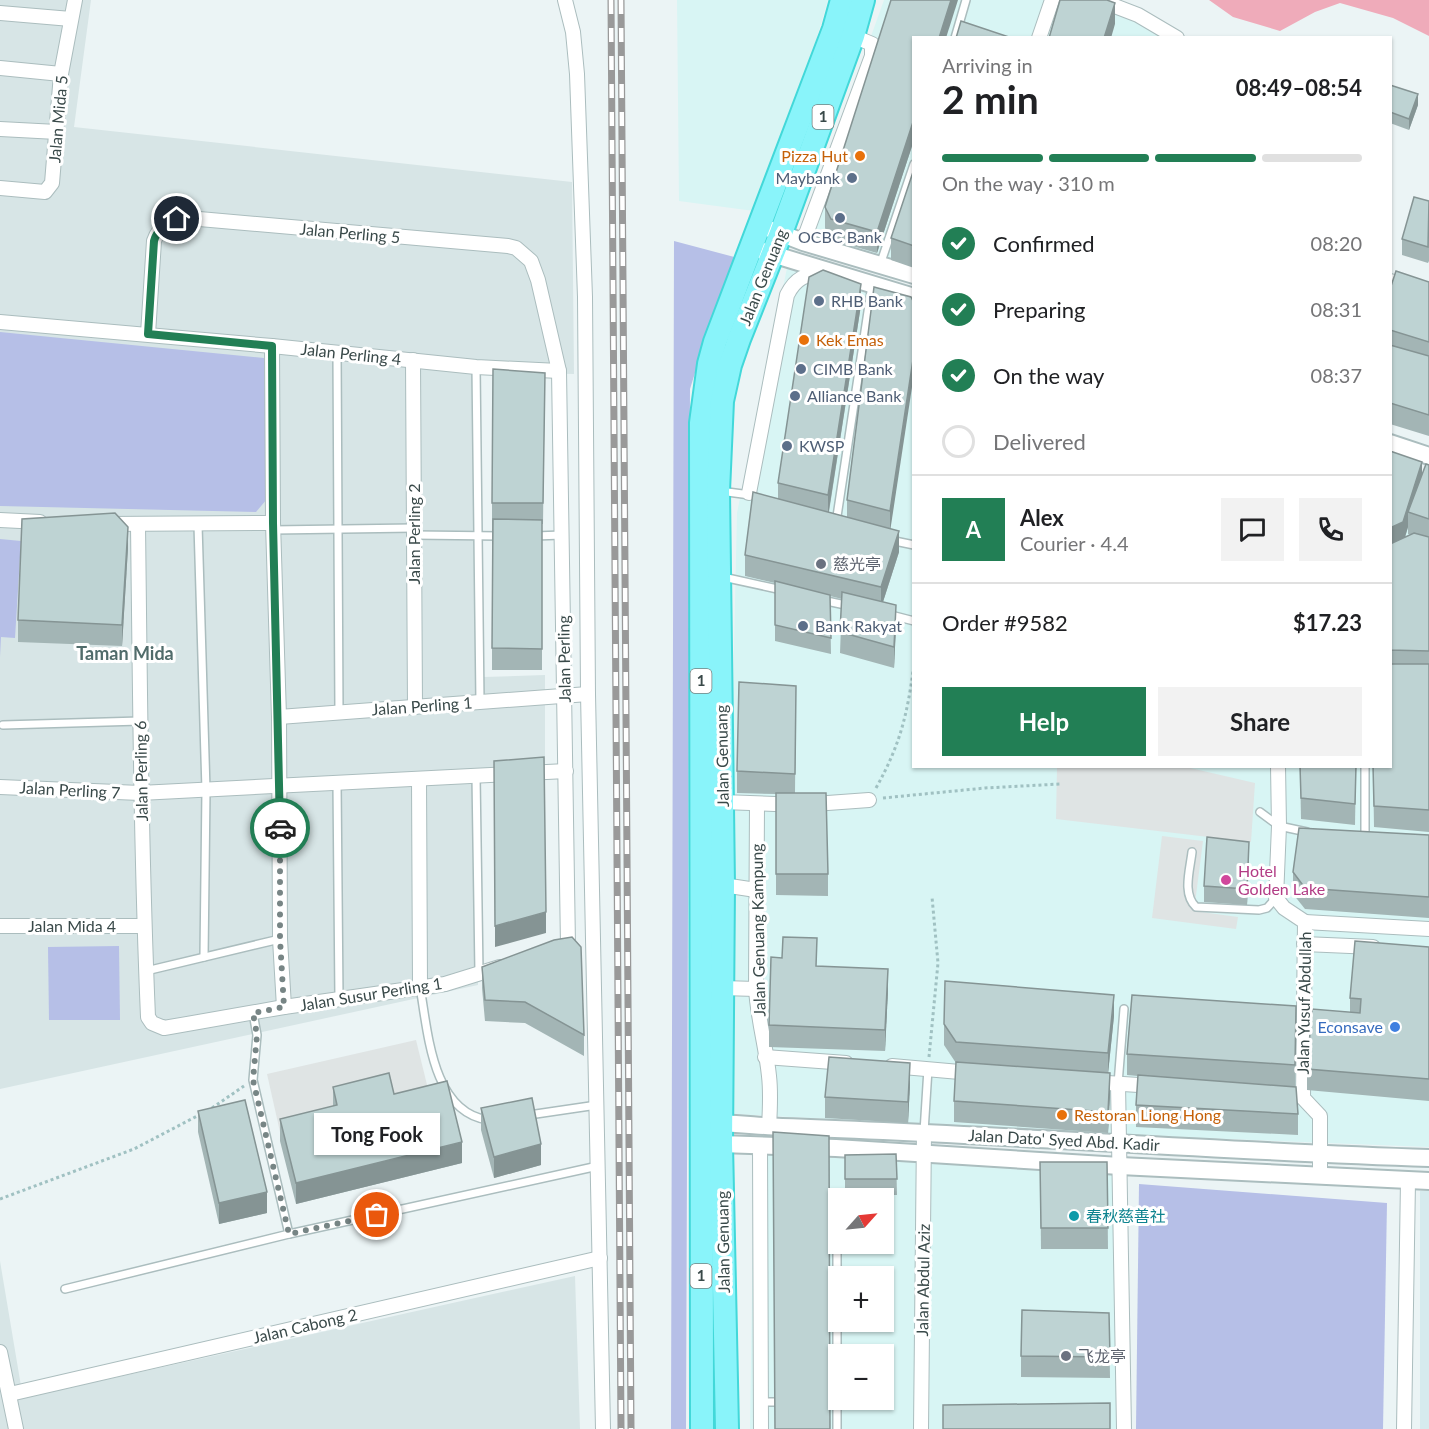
<!DOCTYPE html>
<meta charset="utf-8">
<style>
body{margin:0;font-family:Lato,"Noto Sans SC",sans-serif;background:#f2f2f2;color:#202124;height:100vh;display:flex;flex-direction:column;font-size:22px;white-space:nowrap}
*{box-sizing:border-box;margin:0}
p{font-size:20px;color:#757577}
.icon{flex:none;width:33px;height:33px;fill:none;stroke:currentColor;stroke-width:2;stroke-linecap:round;stroke-linejoin:round}
.map{position:relative;flex:1;overflow:hidden}
.details{position:absolute;left:912px;top:36px;width:480px;height:732px;display:flex;flex-direction:column;background:#fff;border-radius:0px;box-shadow:0 2px 4px #0004}
.details>*{flex:none}
.needle{width:39px;rotate:63deg}
.tools{position:absolute;left:828px;top:1188px;display:grid;gap:12px}
.tools a{display:grid;place-items:center;width:66px;height:66px;border-radius:0px;background:#fff;box-shadow:0 2px 4px #0004;font-size:30px}
.pin{position:absolute;display:grid;place-items:center;width:51px;height:51px;color:#fff;margin:-26px;border:3px solid #fff;border-radius:50%;box-shadow:0 2px 6px #0007}
.courier{position:absolute;display:grid;place-items:center;width:60px;height:60px;margin:-30px;border:4px solid #227f55;border-radius:50%;background:#fff;color:#222;box-shadow:0 2px 8px #0007}
.bubble{position:absolute;height:42px;border-radius:0px;background:#fff;box-shadow:0 2px 4px #0004;font-size:20px;font-weight:700;line-height:42px;text-align:center}
.overview em{font-style:normal;font-weight:700}
.overview div{display:flex;flex-direction:column-reverse}
.overview{display:flex;align-items:center;justify-content:space-between;height:102px;padding:0 30px}
h1{font-size:39px;font-weight:700;line-height:45px}
.bar{display:grid;grid-template-columns:repeat(4,1fr);gap:9px 6px;align-content:center;height:72px;padding:0 30px}
.bar i{height:8px;border-radius:4px;background:#e0e0e0}
.bar .current{background:#227f55}
.bar p{grid-column:span 4}
.line{display:flex;align-items:center;gap:15px;padding:0 30px;border-top:2px solid #e0e0e0}
.line div{flex:1}
.round{display:grid;place-items:center;flex:none;width:63px;height:63px;border-radius:0px;background:#f2f2f2}
ol{padding:0 30px;list-style:none}
li{display:flex;align-items:center;gap:18px;height:66px}
li p{margin-inline-start:auto}
li .icon{padding:6px;border-radius:50%;background:#227f55;color:#fff;stroke-width:4}
li:last-child{color:#757577}
li i{width:33px;height:33px;border:3px solid #e0e0e0;border-radius:50%}
.cta{display:flex;gap:12px;margin-top:auto;padding:12px 30px}
.cta a{flex:1;height:69px;border-radius:0px;background:#227f55;color:#fff;font-size:24px;font-weight:700;line-height:69px;text-align:center}
.cta a+a{background:#f2f2f2;color:#202124}
.map>svg:first-child{display:block}
.residential{fill:#d7e5e6}
.commercial{fill:#d8f5f4;fill-rule:evenodd}
.education{fill:#d6ebee}
.green{fill:#b6bfe7}
.parking{fill:#dfe4e4}
.water{fill:#efabba}
.lines{fill:none;stroke-linecap:round;stroke-linejoin:round}
.service-casing{stroke:#abbdbe;stroke-width:10}
.minor-casing{stroke:#abbdbe;stroke-width:16}
.tertiary-casing{stroke:#abbdbe;stroke-width:20}
.trunk-casing{stroke:#42d8d9;stroke-width:26}
.path{stroke:#a0c1c2;stroke-width:3;stroke-dasharray:3 3;stroke-linecap:butt}
.service{stroke:#fff;stroke-width:7}
.minor{stroke:#fff;stroke-width:14}
.tertiary{stroke:#fff;stroke-width:16}
.trunk{stroke:#89f4fa;stroke-width:22}
.rail-casing{stroke:#999;stroke-width:7}
.rail{stroke:#fff;stroke-width:4.5;stroke-dasharray:14;stroke-linecap:butt}
.wall{fill:#a3b5b5;fill-rule:evenodd}
.shaded-wall{fill:#859494}
.building{fill:#bed3d3;stroke:#859494;stroke-width:1.5}
.done{stroke:#778585;stroke-width:6;stroke-dasharray:0 10.8}
.route{stroke:#227f55;stroke-width:8}
.food-dot{fill:#e8710a;stroke:#fff;stroke-width:2}
.service-dot{fill:#5c6f8a;stroke:#fff;stroke-width:2}
.worship-dot{fill:#6b7280;stroke:#fff;stroke-width:2}
.hotel-dot{fill:#d1479c;stroke:#fff;stroke-width:2}
.shop-dot{fill:#3f7fe0;stroke:#fff;stroke-width:2}
.culture-dot{fill:#0f9aa8;stroke:#fff;stroke-width:2}
.labels{text-anchor:middle;stroke-width:6;stroke-linejoin:round;paint-order:stroke}
.shield{fill:#fff;stroke:#748080;stroke-width:1.5}
.shield-label{font-size:15px;font-weight:bold;fill:#394949}
.street-label{font-size:16px;fill:#394949;stroke:#fff}
.food-label{font-size:16px;fill:#c56008;stroke:#fff;text-anchor:start}
.service-label{font-size:16px;fill:#4e5e75;stroke:#fff;text-anchor:start}
.worship-label{font-size:16px;fill:#5b616d;stroke:#fff;text-anchor:start}
.hotel-label{font-size:16px;fill:#b23c85;stroke:#fff;text-anchor:start}
.shop-label{font-size:16px;fill:#366cbe;stroke:#fff;text-anchor:end}
.culture-label{font-size:16px;fill:#0d838f;stroke:#fff;text-anchor:start}
.neighbourhood-label{font-size:18px;font-weight:bold;fill:#516c6b;stroke:#fff}
</style>
<div class="map">
<svg width="1429" height="1429" viewBox="0 0 1429 1429">
<rect width="100%" height="100%" fill="#ebf4f5"/>
<g class="residential">
<path d="M0,0H91L74,127L572,182L574,374L480,372L483,677L545,675V770L476,777L478,985L0,1089Z"/>
<path d="M0,1261L23,1398L575,1276L580,1429H0Z"/>
</g>
<g class="commercial">
<path d="M677,0H828L797,105L754,211L679,201Z"/>
<path d="M884,0H1083L1135,20L1165,37L914,38L913,272L801,231Z"/>
<path d="M787,268L913,307L914,766H1390L1391,464L1429,477V1147L1124,1135L733,1114L732,737L737,513Z"/>
<path d="M754,1154L964,1164L1115,1175L1119,1429H750ZM838,1198H884V1244H838ZM838,1276H884V1322H838ZM838,1354H884V1400H838Z"/>
</g>
<rect class="education" x="1420" y="1191" width="9" height="238"/>
<g class="green">
<path d="M674,241L738,258L707,334L690,389L686,1429H671Z"/>
<path d="M0,332L264,358L267,499L256,512L0,506Z"/>
<path d="M0,539L21,541L15,638L1,637L0,657Z"/>
<path d="M119,946L120,1020H49L48,947Z"/>
<path d="M1139,1184L1387,1203L1383,1429H1136Z"/>
</g>
<g class="parking">
<path d="M1057,767H1186L1255,783L1251,842L1056,819Z"/>
<path d="M1162,836L1203,841L1194,911L1238,917L1236,929L1152,918Z"/>
<path d="M416,1040L430,1097L280,1132L267,1074Z"/>
</g>
<path class="water" d="M1209,0H1429V36L1393,18L1340,3L1315,12L1280,31L1233,17Z"/>
<g class="lines">
<g class="service-casing">
<g id="service">
<path d="M955,38L966,0"/>
<path d="M880,265L914,164"/>
<path d="M337,353L339,713"/>
<path d="M476,367L480,702"/>
<path d="M720,491L750,495"/>
<path d="M836,523L872,285"/>
<path d="M198,525L206,790L204,957"/>
<path d="M273,530L414,528"/>
<path d="M414,535L500,536"/>
<path d="M535,536L562,535"/>
<path d="M890,540L914,545"/>
<path d="M723,577L782,590"/>
<path d="M822,600L850,606"/>
<path d="M887,614L914,621"/>
<path d="M3,725L140,721"/>
<path d="M476,776L479,973"/>
<path d="M337,783L339,999"/>
<path d="M1260,812L1279,826L1307,832"/>
<path d="M1365,838V766"/>
<path d="M1192,852C1190,870 1182,894 1196,907L1259,910L1267,908L1276,898"/>
<path d="M146,971L280,939"/>
<path d="M420,987C428,1032 432,1112 488,1120"/>
<path d="M253,1013L257,1035L253,1080L289,1234"/>
<path d="M1118,1084L1124,1009"/>
<path d="M529,1115L597,1105"/>
<path d="M924,1132L928,1069"/>
<path d="M820,1221H837V1429"/>
<path d="M65,1289L289,1234L598,1166"/>
<path d="M761,1402H783"/>
</g>
</g>
<g class="minor-casing">
<g id="minor">
<path d="M565,0L573,32L577,74L585,297L588,694L603,1429"/>
<path d="M1099,0L1138,15L1177,38"/>
<path d="M0,13L71,19"/>
<path d="M1039,38L1052,0"/>
<path d="M0,68L61,74"/>
<path d="M0,129L57,132"/>
<path d="M0,188L45,192L52,183L61,74L75,0"/>
<path d="M803,242L872,56V44L853,36"/>
<path d="M1390,281L1429,292"/>
<path d="M0,322L272,346L476,367L559,371"/>
<path d="M148,334L154,241C159,225 172,220 188,218L508,246L516,248L531,261L538,280L559,371L568,946"/>
<path d="M272,346L273,523L279,717L280,939L284,1007"/>
<path d="M413,360L415,707"/>
<path d="M749,493L787,295C797,275 808,275 828,271"/>
<path d="M0,520L40,522"/>
<path d="M107,524L273,523"/>
<path d="M138,525C140,689 141,853 148,1017L152,1023L164,1028L284,1007L445,984L500,967"/>
<path d="M279,717L588,694"/>
<path d="M1278,766L1279,826L1276,898L1284,908L1305,922L1303,1098L1320,1116V1176"/>
<path d="M419,779L420,987"/>
<path d="M0,787L140,793L566,771"/>
<path d="M722,802L800,805L869,800"/>
<path d="M757,804L756,989C758,1020 766,1046 769,1076C771,1093 770,1110 769,1127"/>
<path d="M723,885L756,890"/>
<path d="M1305,922L1429,929"/>
<path d="M0,926H144"/>
<path d="M1304,944L1373,947"/>
<path d="M722,988L756,989"/>
<path d="M765,1057L846,1063"/>
<path d="M892,1066L971,1073"/>
<path d="M1092,1082L1154,1086"/>
<path d="M1118,1084L1124,1429"/>
<path d="M760,1145L761,1429"/>
<path d="M0,1352L16,1429"/>
<path d="M10,1394L600,1258"/>
<path d="M921,1429L924,1132"/>
<path d="M1404,1429L1408,1181"/>
</g>
</g>
<g class="tertiary-casing">
<g id="tertiary">
<path d="M772,230L803,242L914,275"/>
<path d="M762,251L914,297"/>
<path d="M1390,443L1429,456"/>
<path d="M710,1123C734,1123 758,1126 782,1127C998,1134 1213,1151 1429,1158"/>
<path d="M721,1144L836,1148L1120,1166L1429,1181"/>
</g>
</g>
<g class="trunk-casing">
<g id="trunk">
<path d="M702,1429L701,423L709,364L715,342L834,29L842,0"/>
<path d="M727,1429L721,1144L723,885L718,491L722,401L730,365L739,339L781,233L853,36L863,0"/>
</g>
</g>
<g class="path">
<path d="M876,788C901,743 907,715 914,665"/>
<path d="M883,798L985,788L1060,784"/>
<path d="M929,1057L938,963L932,897"/>
<path d="M212,1108L244,1086"/>
<path d="M0,1199L134,1149L201,1114"/>
</g>
<use href="#service" class="service"/>
<use href="#minor" class="minor"/>
<use href="#tertiary" class="tertiary"/>
<use href="#trunk" class="trunk"/>
<g class="rail-casing">
<g id="rail">
<path d="M611,0L621,1429"/>
<path d="M621,0L631,1429"/>
</g>
</g>
<use href="#rail" class="rail"/>
</g>
<g class="wall">
<path d="M914,38V140L877,253L831,240L825,228V207Z"/>
<path d="M1390,85L1418,105L1409,130L1390,123Z"/>
<path d="M914,169V268L891,260V238Z"/>
<path d="M1429,201V261L1428,263L1402,255V239Z"/>
<path d="M1429,282V436L1390,424V289Z"/>
<path d="M911,297L890,528L899,552L883,602L896,626L894,668L840,653L842,599L830,596L831,654L775,641V583L745,576V555L778,498V483L861,305L829,512L847,517V500Z"/>
<path d="M545,373L543,524H542V670H492V503Z"/>
<path d="M1390,451L1422,475L1429,465V832L1374,827L1373,766H1390ZM1408,527V534L1411,535L1405,538Z"/>
<path d="M128,548L122,646L18,642V620Z"/>
<path d="M796,686L795,793L828,874V896L776,895V794L737,793V771Z"/>
<path d="M1300,766H1356L1355,825L1301,819Z"/>
<path d="M1429,835V918L1305,909L1293,894V872Z"/>
<path d="M1249,858L1247,905L1204,902V886Z"/>
<path d="M1429,947V1101L1307,1090V1069L1350,1012V998Z"/>
<path d="M817,966L888,990L885,1051L769,1047V1025Z"/>
<path d="M482,967L584,1035V1056L525,1023L485,1021L482,988Z"/>
<path d="M1114,1016L1108,1073L1110,1094L1108,1133L954,1122V1101L956,1063L944,1045V1024Z"/>
<path d="M1296,1027L1295,1086L1298,1114V1135L1136,1127V1105L1138,1076L1127,1075V1054Z"/>
<path d="M910,1084L908,1123L825,1118V1097Z"/>
<path d="M333,1087L394,1094L462,1163L296,1204L280,1141V1119L333,1107Z"/>
<path d="M481,1108L541,1165L494,1178L481,1130Z"/>
<path d="M198,1111L267,1213L219,1224L198,1132Z"/>
<path d="M896,1154L897,1195H845V1155Z"/>
<path d="M1040,1162H1107L1108,1249H1041Z"/>
<path d="M1109,1313L1110,1378L1021,1377V1356Z"/>
</g>
<g class="shaded-wall">
<path d="M951,0H958L946,38H939Z"/>
<path d="M1115,3V24L1111,38H1104Z"/>
<path d="M1418,94V105L1409,130V119Z"/>
<path d="M914,119V140L877,253V232Z"/>
<path d="M861,284V305L828,516V495Z"/>
<path d="M914,353V374L890,532V511Z"/>
<path d="M1422,462V483L1408,512V527L1403,543L1390,549V528Z"/>
<path d="M128,527V548L122,646V625Z"/>
<path d="M899,531V552L881,608V587Z"/>
<path d="M896,605V626L894,668V647Z"/>
<path d="M1249,842V858L1247,905V889Z"/>
<path d="M546,912V933L495,947V926Z"/>
<path d="M888,969V990L885,1051V1030Z"/>
<path d="M1114,995V1016L1108,1074V1053Z"/>
<path d="M910,1063V1084L908,1123V1102Z"/>
<path d="M1110,1073V1094L1108,1133V1112Z"/>
<path d="M462,1142V1163L296,1204V1183Z"/>
<path d="M541,1144V1165L494,1178V1157Z"/>
<path d="M267,1192V1213L219,1224V1203Z"/>
</g>
<g class="building">
<path d="M891,0H951L939,38H914V119L877,232L831,219L825,207Z"/>
<path d="M1060,0H1107L1115,3L1104,38H1049Z"/>
<path d="M961,21L1009,37V38H956Z"/>
<path d="M1390,85L1418,94L1409,119L1390,112Z"/>
<path d="M914,169V246L891,238Z"/>
<path d="M1414,197L1429,201L1428,247L1402,239Z"/>
<path d="M823,270L861,284L828,495L778,483L809,277Z"/>
<path d="M1396,271L1429,282V342L1390,330V289Z"/>
<path d="M874,287L911,297L914,303V353L890,511L847,500Z"/>
<path d="M1390,345L1429,356V415L1390,403Z"/>
<path d="M493,369L545,373L543,503H492Z"/>
<path d="M1390,451L1422,462L1403,522L1390,528Z"/>
<path d="M1426,464L1429,465V519L1408,512Z"/>
<path d="M753,492L899,531L881,587L745,555Z"/>
<path d="M115,513L128,527L122,625L18,620L22,519Z"/>
<path d="M493,519L542,520V649L492,648Z"/>
<path d="M1414,533L1429,537V651L1390,650V544Z"/>
<path d="M775,581L830,595L831,638L775,625Z"/>
<path d="M842,592L896,605L894,647L840,632Z"/>
<path d="M1390,664H1429V810L1374,806L1373,766H1390Z"/>
<path d="M739,682L796,686L795,774L737,771Z"/>
<path d="M544,757L546,912L495,926L494,761Z"/>
<path d="M1300,766H1356L1355,804L1301,798Z"/>
<path d="M776,793H826L828,874H776Z"/>
<path d="M1299,828L1429,835V897L1305,888L1293,872Z"/>
<path d="M1207,837L1249,842L1247,889L1204,886Z"/>
<path d="M572,937L581,947L584,1035L525,1002L485,1000L482,967L554,940Z"/>
<path d="M783,937L817,938L816,966L888,969L885,1030L769,1025L771,957L782,958Z"/>
<path d="M1355,941L1429,947V1079L1307,1069L1312,1009L1360,1013L1361,999L1350,998Z"/>
<path d="M945,981L1114,995L1108,1053L956,1042L944,1024Z"/>
<path d="M1132,995L1296,1006L1295,1065L1127,1054Z"/>
<path d="M829,1057L910,1063L908,1102L825,1097Z"/>
<path d="M956,1062L1110,1073L1108,1112L954,1101Z"/>
<path d="M389,1073L394,1094L447,1081L462,1142L296,1183L280,1119L337,1105L333,1087Z"/>
<path d="M1138,1075L1296,1087L1298,1114L1136,1105Z"/>
<path d="M532,1098L541,1144L494,1157L481,1108Z"/>
<path d="M245,1100L267,1192L219,1203L198,1111Z"/>
<path d="M773,1132L829,1136L830,1429H775Z"/>
<path d="M896,1154L897,1179H845V1155Z"/>
<path d="M1040,1162H1107L1108,1228H1041Z"/>
<path d="M1022,1310L1109,1313L1110,1357L1021,1356Z"/>
<path d="M1110,1403V1429H943V1405Z"/>
</g>
<g class="lines">
<path class="done" d="M280,828V939L284,1007L253,1013L257,1035L253,1080L289,1234L377,1215"/>
<path class="route" d="M177,219C166,223 157,230 154,241L148,334L272,346L273,523L280,828"/>
</g>
<g class="food-dot">
<circle cx="860" cy="156" r="6"/>
<circle cx="804" cy="340" r="6"/>
<circle cx="1062" cy="1115" r="6"/>
</g>
<g class="service-dot">
<circle cx="852" cy="178" r="6"/>
<circle cx="840" cy="218" r="6"/>
<circle cx="819" cy="301" r="6"/>
<circle cx="801" cy="369" r="6"/>
<circle cx="795" cy="396" r="6"/>
<circle cx="787" cy="446" r="6"/>
<circle cx="803" cy="626" r="6"/>
</g>
<g class="worship-dot">
<circle cx="821" cy="564" r="6"/>
<circle cx="1066" cy="1356" r="6"/>
</g>
<circle class="hotel-dot" cx="1226" cy="880" r="6"/>
<circle class="shop-dot" cx="1395" cy="1027" r="6"/>
<circle class="culture-dot" cx="1074" cy="1216" r="6"/>
<g class="labels">
<g class="shield">
<rect x="812.5" y="105" width="21" height="24" rx="4.5"/>
<rect x="690.5" y="669" width="21" height="24" rx="4.5"/>
<rect x="690.5" y="1264" width="21" height="24" rx="4.5"/>
</g>
<g class="shield-label">
<text x="823" y="122">1</text>
<text x="701" y="686">1</text>
<text x="701" y="1281">1</text>
</g>
<g class="street-label">
<text transform="translate(58 119) rotate(-85)" y="6">Jalan Mida 5</text>
<text transform="translate(350 233) rotate(5)" y="6">Jalan Perling 5</text>
<text transform="translate(763 277) rotate(-68)" y="6">Jalan Genuang</text>
<text transform="translate(351 354) rotate(6)" y="6">Jalan Perling 4</text>
<text transform="translate(414 534) rotate(-90)" y="6">Jalan Perling 2</text>
<text transform="translate(564 659) rotate(-91)" y="6">Jalan Perling</text>
<text transform="translate(422 706) rotate(-4)" y="6">Jalan Perling 1</text>
<text transform="translate(722 756) rotate(-91)" y="6">Jalan Genuang</text>
<text transform="translate(141 771) rotate(-91)" y="6">Jalan Perling 6</text>
<text transform="translate(70 790) rotate(3)" y="6">Jalan Perling 7</text>
<text x="72" y="932">Jalan Mida 4</text>
<text transform="translate(758 930) rotate(-91)" y="6">Jalan Genuang Kampung</text>
<text transform="translate(371 994) rotate(-9)" y="6">Jalan Susur Perling 1</text>
<text transform="translate(1304 1003) rotate(-89)" y="6">Jalan Yusuf Abdullah</text>
<text transform="translate(1064 1140) rotate(3)" y="6">Jalan Dato' Syed Abd. Kadir</text>
<text transform="translate(723 1242) rotate(-91)" y="6">Jalan Genuang</text>
<text transform="translate(923 1280) rotate(-89)" y="6">Jalan Abdul Aziz</text>
<text transform="translate(305 1326) rotate(-13)" y="6">Jalan Cabong 2</text>
</g>
<g class="food-label">
<text x="848" y="162" text-anchor="end">Pizza Hut</text>
<text x="816" y="346">Kek Emas</text>
<text x="1074" y="1121">Restoran Liong Hong</text>
</g>
<g class="service-label">
<text x="840" y="184" text-anchor="end">Maybank</text>
<text x="840" y="243" text-anchor="middle">OCBC Bank</text>
<text x="831" y="307">RHB Bank</text>
<text x="813" y="375">CIMB Bank</text>
<text x="807" y="402">Alliance Bank</text>
<text x="799" y="452">KWSP</text>
<text x="815" y="632">Bank Rakyat</text>
</g>
<g class="worship-label">
<text x="833" y="570">慈光亭</text>
<text x="1078" y="1362">飞龙亭</text>
</g>
<g class="hotel-label">
<text x="1238" y="877">Hotel<tspan x="1238" dy="18">Golden Lake</tspan></text>
</g>
<g class="shop-label">
<text x="1383" y="1033">Econsave</text>
</g>
<g class="culture-label">
<text x="1086" y="1222">春秋慈善社</text>
</g>
<g class="neighbourhood-label">
<text x="125" y="660">Taman Mida</text>
</g>
</g>
</svg>
<div class="tools">
<a><svg class="needle" viewBox="-14 -14 28 28"><path d="M0-13l5 13h-10z" fill="#e53935"/><path d="M0 13l5-13h-10z" fill="#757577"/></svg></a>
<a>+</a>
<a>−</a>
</div>
<div class="pin" style="left:377px;top:1215px;background:#ea580c"><svg class="icon" aria-label="bag" viewBox="0 0 24 24"><path d="M5 8h14l-1 12H6zM9 8a3 3 0 0 1 6 0"/></svg></div>
<div class="pin" style="left:177px;top:219px;background:#1f2937"><svg class="icon" aria-label="home" viewBox="0 0 24 24"><path d="M3 11l9-7 9 7M6 9v11h12V9"/></svg></div>
<div class="courier" style="left:280px;top:828px"><svg class="icon" aria-label="car" viewBox="0 0 24 24"><path d="M5 17H2v-5l4-1 3-4h7l3 4 3 1v5h-3M9 17h6M6 11h13"/><circle cx="7" cy="17" r="2"/><circle cx="17" cy="17" r="2"/></svg></div>
<div class="bubble" style="left:314px;top:1113px;width:126px">Tong Fook</div>
<section class="details">
<div class="overview"><div><h1>2 min</h1><p>Arriving in</p></div><em>08:49–08:54</em></div>
<div class="bar"><i class="current"></i><i class="current"></i><i class="current"></i><i></i><p>On the way · 310 m</p></div>
<ol>
<li><svg class="icon" aria-label="check" viewBox="0 0 24 24"><path d="M5 12l5 5 9-10"/></svg>Confirmed<p>08:20</p></li>
<li><svg class="icon" aria-label="check" viewBox="0 0 24 24"><path d="M5 12l5 5 9-10"/></svg>Preparing<p>08:31</p></li>
<li><svg class="icon" aria-label="check" viewBox="0 0 24 24"><path d="M5 12l5 5 9-10"/></svg>On the way<p>08:37</p></li>
<li><i></i>Delivered</li>
</ol>
<div class="line" style="height:108px"><b class="round" style="background:#227f55;color:#fff">A</b><div><b>Alex</b><p>Courier · 4.4</p></div><a class="round"><svg class="icon" aria-label="chat" viewBox="0 0 24 24"><path d="M4 5h16v11H9l-5 4z"/></svg></a><a class="round"><svg class="icon" aria-label="phone" viewBox="0 0 24 24"><path d="M5 4h4l2 5-3 2q2 4 5 5l2-3 5 2v4C11 20 4 13 5 4z"/></svg></a></div>
<div class="line" style="height:78px"><div>Order #9582</div><b>$17.23</b></div>
<div class="cta"><a>Help</a><a>Share</a></div>
</section>
</div>
